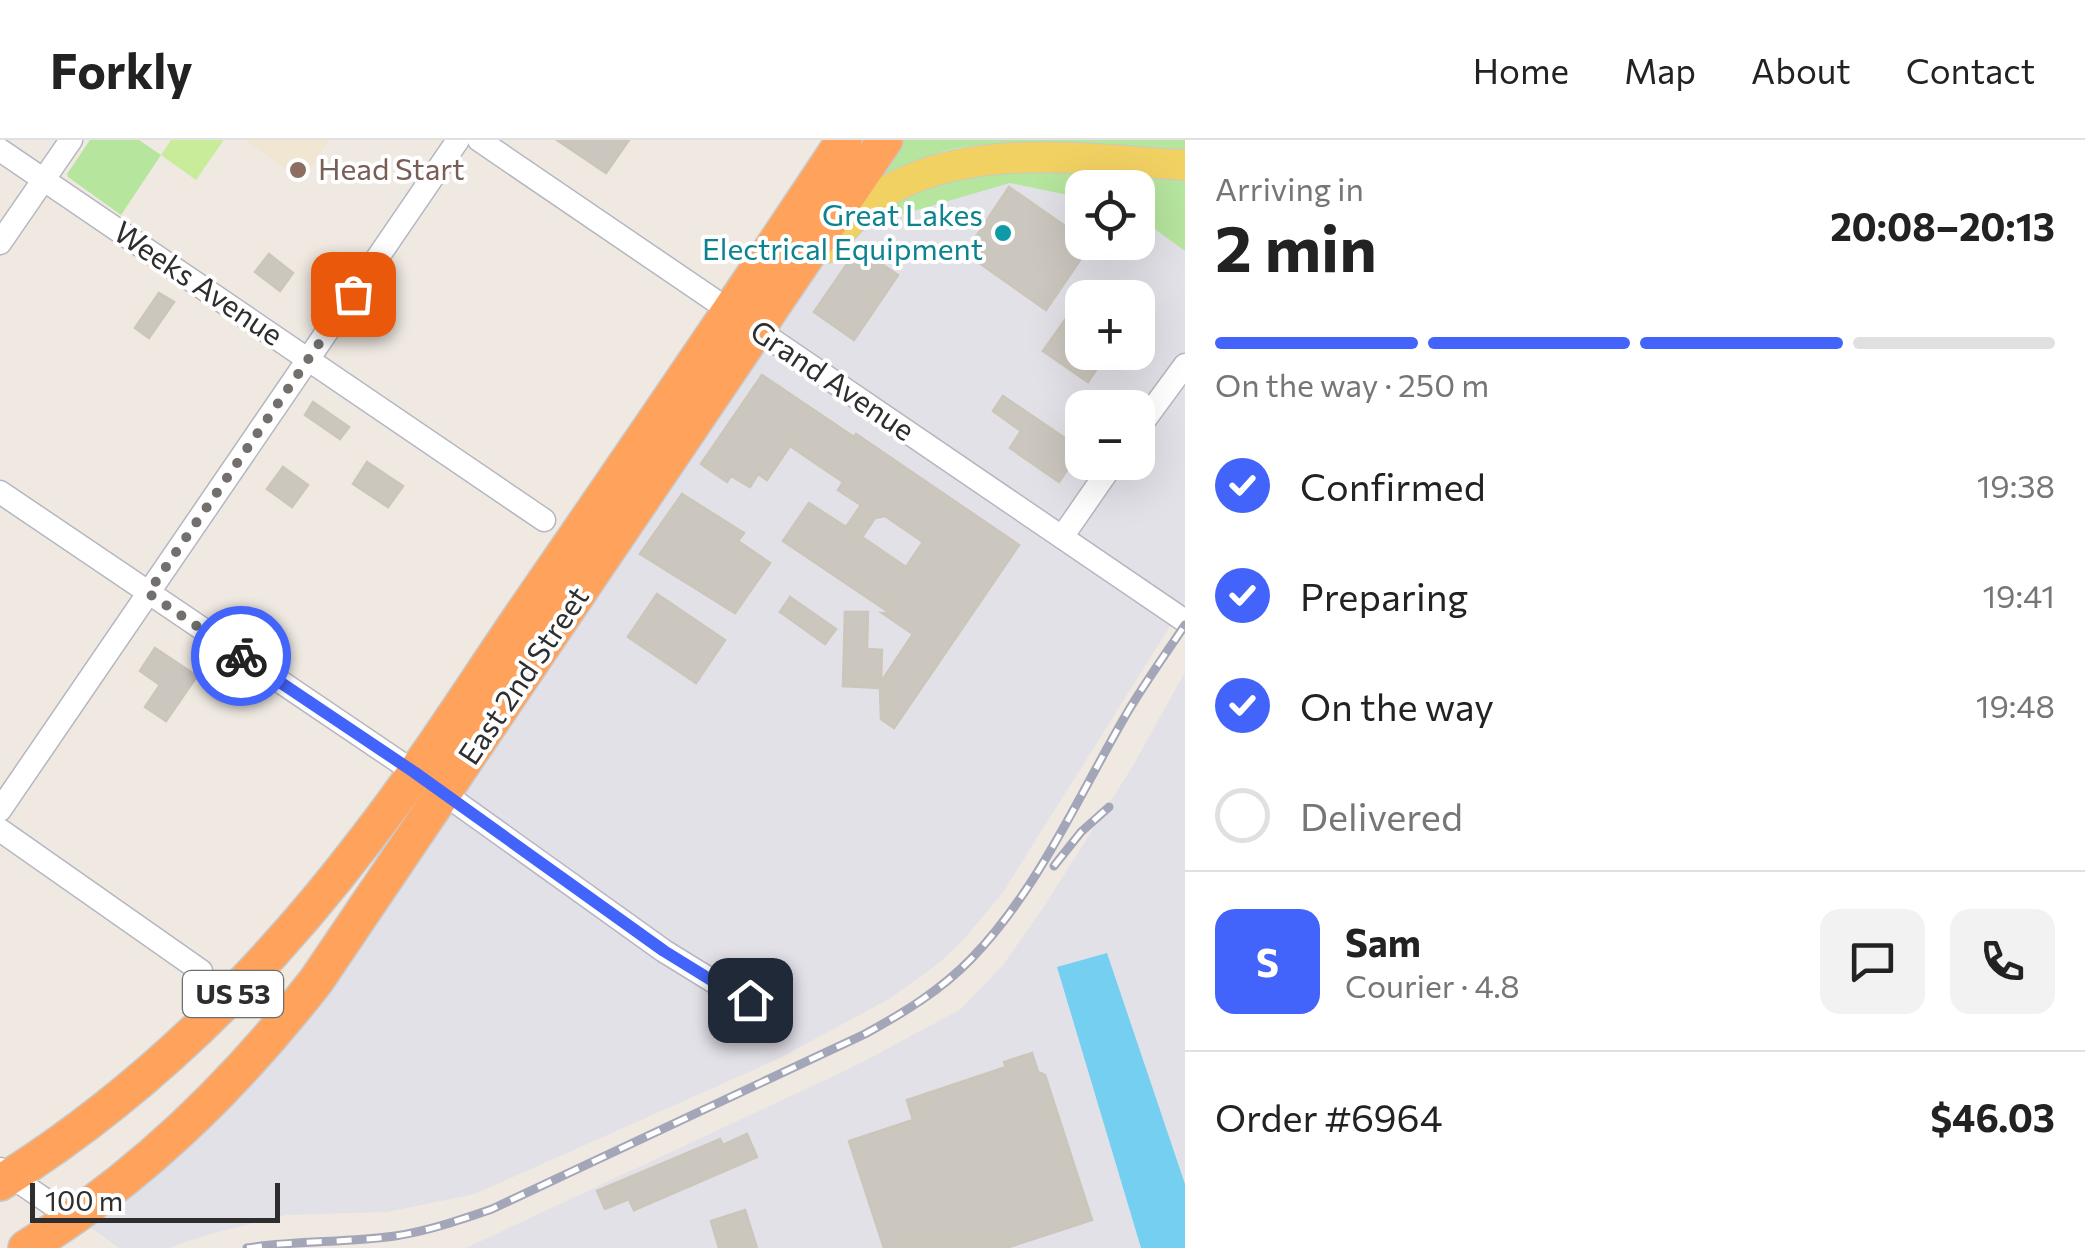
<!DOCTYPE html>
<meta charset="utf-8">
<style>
body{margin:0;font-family:Commissioner,sans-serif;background:#f2f2f2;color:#222;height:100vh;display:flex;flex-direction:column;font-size:38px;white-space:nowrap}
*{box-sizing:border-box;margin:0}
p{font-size:32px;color:#767676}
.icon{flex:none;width:55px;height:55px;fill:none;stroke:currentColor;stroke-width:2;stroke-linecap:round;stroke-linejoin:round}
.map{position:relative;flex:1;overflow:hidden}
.drawer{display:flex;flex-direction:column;background:#fff;width:900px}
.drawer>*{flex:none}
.controls{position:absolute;left:1065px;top:30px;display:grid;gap:20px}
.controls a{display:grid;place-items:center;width:90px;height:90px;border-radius:20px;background:#fff;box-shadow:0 10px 40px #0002;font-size:50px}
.scale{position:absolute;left:30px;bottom:25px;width:250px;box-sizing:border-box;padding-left:10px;border:5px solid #2e2e2e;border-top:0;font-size:28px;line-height:35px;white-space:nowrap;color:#2e2e2e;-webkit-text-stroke:8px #fff;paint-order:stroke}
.pin{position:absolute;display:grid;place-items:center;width:85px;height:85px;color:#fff;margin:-42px;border-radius:20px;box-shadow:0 5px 15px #0006}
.courier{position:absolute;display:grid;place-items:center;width:100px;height:100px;margin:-50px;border:8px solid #4264fb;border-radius:50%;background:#fff;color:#222;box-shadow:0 2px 12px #0007}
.head em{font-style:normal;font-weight:700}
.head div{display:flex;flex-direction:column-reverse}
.head{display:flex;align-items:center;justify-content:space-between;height:170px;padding:0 30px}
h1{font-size:65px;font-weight:700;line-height:75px}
.bar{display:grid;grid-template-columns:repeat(4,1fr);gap:15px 10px;align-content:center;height:120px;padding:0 30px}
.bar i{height:12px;border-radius:8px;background:#e0e0e0}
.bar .active{background:#4264fb}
.bar p{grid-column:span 4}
.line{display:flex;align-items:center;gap:25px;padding:0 30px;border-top:2px solid #e0e0e0}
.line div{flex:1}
.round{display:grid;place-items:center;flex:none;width:105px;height:105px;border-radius:20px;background:#f2f2f2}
ol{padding:0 30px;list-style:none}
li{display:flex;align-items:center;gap:30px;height:110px}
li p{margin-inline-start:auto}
li .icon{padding:10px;border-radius:50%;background:#4264fb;color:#fff;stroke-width:4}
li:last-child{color:#767676}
li i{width:55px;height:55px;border:5px solid #e0e0e0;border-radius:50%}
header{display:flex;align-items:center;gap:60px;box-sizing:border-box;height:140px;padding:0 50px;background:#fff;border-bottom:2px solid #e0e0e0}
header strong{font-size:48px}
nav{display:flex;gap:55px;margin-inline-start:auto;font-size:35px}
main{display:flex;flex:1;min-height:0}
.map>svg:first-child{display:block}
.industrial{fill:#e3e1e8;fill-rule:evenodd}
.education{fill:#f0e6d1}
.green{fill:#b6e59e}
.pitch{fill:#c9ec9a}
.water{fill:#75cff0}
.building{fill:#cbc7bf;stroke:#cbc5ba;stroke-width:2.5;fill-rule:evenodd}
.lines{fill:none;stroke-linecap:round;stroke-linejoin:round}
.minor-casing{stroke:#b4b7c1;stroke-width:25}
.major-casing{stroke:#c9c9c9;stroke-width:32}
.highway-casing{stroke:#c9c9c9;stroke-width:38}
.minor{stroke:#fff;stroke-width:22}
.major{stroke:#f2d163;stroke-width:30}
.highway{stroke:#ffa35c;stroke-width:35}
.rail-casing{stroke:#a3a6b8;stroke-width:9}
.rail{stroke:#fff;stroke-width:5;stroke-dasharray:15;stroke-linecap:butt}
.done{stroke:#726f6d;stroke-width:10;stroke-dasharray:0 18}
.route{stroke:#4264fb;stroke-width:12}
.education-dot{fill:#8d6e63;stroke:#fff;stroke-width:4}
.culture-dot{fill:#0f9aa8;stroke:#fff;stroke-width:4}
.labels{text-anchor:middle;stroke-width:8;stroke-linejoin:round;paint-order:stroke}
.shield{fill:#fff;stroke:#6d6d6d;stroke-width:2.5}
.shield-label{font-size:28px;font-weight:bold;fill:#2e2e2e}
.education-label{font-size:30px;fill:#785e54;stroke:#fff;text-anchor:start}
.culture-label{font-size:30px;fill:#0d838f;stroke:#fff;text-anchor:end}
.street-label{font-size:30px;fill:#2e2e2e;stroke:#fff}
</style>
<header>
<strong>Forkly</strong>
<nav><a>Home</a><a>Map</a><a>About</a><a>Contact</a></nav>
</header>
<main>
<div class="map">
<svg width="1185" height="1108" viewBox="0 0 1185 1108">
<rect width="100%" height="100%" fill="#efe9e1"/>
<g class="industrial">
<path d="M1010,43L1082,58V102H1138V77L1185,111V462L1004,751L965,798L939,823L889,859L778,919L475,1054L387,1072L286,1075L206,1095L169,1108H119L87,1085L350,818L832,108L849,90ZM1082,158H1138V212H1082ZM1082,268H1138V322H1082Z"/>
<path d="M1185,532V1044L1107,814L1058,828L1141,1108H466L857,925L961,869L1003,825L1045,765L1134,624Z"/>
</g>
<path class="education" d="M244,0H329L302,40Z"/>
<g class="green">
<path d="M90,0H139L161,15L121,75L68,37L67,34Z"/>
<path d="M900,0H1185V14C1119,10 1029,0 965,7C935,11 905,26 877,38Z"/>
<path d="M978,29L1185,36V111L1138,77V48H1082V58L1010,43L849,90L886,61Z"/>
</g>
<path class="pitch" d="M171,0H222L223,1L196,40L161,15Z"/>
<path class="water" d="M1107,813L1185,1044V1108H1141L1057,827Z"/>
<g class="building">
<path d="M557,0H629L606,33Z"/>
<path d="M1009,47L1082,98V102L1091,104L1046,170L965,113Z"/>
<path d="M858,108L898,135L854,200L814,172Z"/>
<path d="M269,114L293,133L280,151L255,132Z"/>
<path d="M159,153L174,162L149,198L135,188Z"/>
<path d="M1065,180L1082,193V212H1108L1088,242L1043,211Z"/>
<path d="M762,235L854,297L856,294L1019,405L894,588L881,579L880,548L843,546L845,472H868L867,509L882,510L881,542L913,494L882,473H890L783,401L809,363L846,387L861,365L838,350L843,342L790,306L767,340L758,334L750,347L731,336L727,342L701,324ZM885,376L923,402L906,427L862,397L875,378Z"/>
<path d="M1003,256L1081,309L1059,342L1010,308L1021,291L993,271Z"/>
<path d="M313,262L349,287L340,299L305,275Z"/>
<path d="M367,322L403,346L388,367L353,344Z"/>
<path d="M283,327L308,345L292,367L267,349Z"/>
<path d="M682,354L744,393L738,401L770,423L735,473L640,414Z"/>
<path d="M657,454L725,500L696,543L628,497Z"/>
<path d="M790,457L836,489L825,504L780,472Z"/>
<path d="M155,508L197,536L166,581L145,567L160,545L140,531Z"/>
<path d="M1032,913L1038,932L1045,935L1092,1080L1006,1108H884L849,1001L913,980L907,960L1006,927L1004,922Z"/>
<path d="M747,994L757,1017L634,1070L629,1059L605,1069L597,1051L720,999L723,1005Z"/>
<path d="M745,1070L757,1108H719L711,1081Z"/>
</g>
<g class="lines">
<g class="minor-casing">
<g id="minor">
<path d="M479,0L1185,481"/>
<path d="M0,10L544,380"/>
<path d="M0,103L71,0"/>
<path d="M1138,289L1185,225"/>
<path d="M0,352L414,632L664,811L737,856L750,859L767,847"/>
<path d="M1062,397L1114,322"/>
<path d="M0,670L458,0"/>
<path d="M0,690L201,831"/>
<path d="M0,1029L72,1078"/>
</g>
</g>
<g class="major-casing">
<path id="major" d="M826,108C843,89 860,69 882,54C968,0 1088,20 1185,25"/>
</g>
<g class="highway-casing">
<g id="highway">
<path d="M0,1043C143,954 266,831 367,698C427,621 479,537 535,456C639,305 743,153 844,0"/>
<path d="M26,1108C139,1039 235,945 316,841L885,0"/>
</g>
</g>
<use href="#minor" class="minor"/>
<use href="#major" class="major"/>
<use href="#highway" class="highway"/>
<g class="rail-casing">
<g id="rail">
<path d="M1054,726L1081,692L1109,667"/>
<path d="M247,1108C296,1100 346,1103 395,1096C428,1091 460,1080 492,1069L865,894C903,873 940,851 971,819C1040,748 1080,652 1130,568C1147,540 1166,513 1185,485"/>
</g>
</g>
<use href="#rail" class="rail"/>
</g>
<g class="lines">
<path class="done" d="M241,516L148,453L353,154"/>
<path class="route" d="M241,516L414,632L664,811L737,856L750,860"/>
</g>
<circle class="education-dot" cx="298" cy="30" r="10"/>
<circle class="culture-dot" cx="1003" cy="93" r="10"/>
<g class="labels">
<rect class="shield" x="183" y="831" width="100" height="46" rx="8"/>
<g class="shield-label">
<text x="233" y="864">US 53</text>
</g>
<g class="education-label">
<text x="318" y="40">Head Start</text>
</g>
<g class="culture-label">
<text x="983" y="86">Great Lakes<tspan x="983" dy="34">Electrical Equipment</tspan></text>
</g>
<g class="street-label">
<text transform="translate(198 144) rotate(34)" y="10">Weeks Avenue</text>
<text transform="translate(832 241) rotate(34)" y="10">Grand Avenue</text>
<text transform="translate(524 536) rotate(-56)" y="10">East 2nd Street</text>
</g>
</g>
</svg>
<div class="controls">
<a><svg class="icon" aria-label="locate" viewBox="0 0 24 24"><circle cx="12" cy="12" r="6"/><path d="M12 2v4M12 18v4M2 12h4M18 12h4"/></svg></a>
<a>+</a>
<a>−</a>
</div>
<div class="scale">100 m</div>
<div class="pin" style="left:353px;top:154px;background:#ea580c"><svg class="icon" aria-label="bag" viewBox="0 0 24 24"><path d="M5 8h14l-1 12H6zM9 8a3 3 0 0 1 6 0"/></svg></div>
<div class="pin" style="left:750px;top:860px;background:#1f2937"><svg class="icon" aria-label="home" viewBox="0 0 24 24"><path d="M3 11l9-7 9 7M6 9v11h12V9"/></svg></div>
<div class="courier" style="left:241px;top:516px"><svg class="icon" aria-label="bike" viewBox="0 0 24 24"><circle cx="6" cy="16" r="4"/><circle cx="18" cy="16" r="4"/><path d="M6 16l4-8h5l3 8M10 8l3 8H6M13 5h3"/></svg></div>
</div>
<section class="drawer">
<div class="head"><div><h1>2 min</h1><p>Arriving in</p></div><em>20:08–20:13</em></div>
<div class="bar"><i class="active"></i><i class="active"></i><i class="active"></i><i></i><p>On the way · 250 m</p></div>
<ol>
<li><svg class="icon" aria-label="check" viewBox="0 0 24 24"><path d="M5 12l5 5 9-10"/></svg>Confirmed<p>19:38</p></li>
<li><svg class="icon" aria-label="check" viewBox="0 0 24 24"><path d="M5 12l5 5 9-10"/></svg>Preparing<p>19:41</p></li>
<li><svg class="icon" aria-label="check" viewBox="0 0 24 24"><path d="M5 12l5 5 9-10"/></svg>On the way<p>19:48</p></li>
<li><i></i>Delivered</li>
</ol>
<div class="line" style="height:180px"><b class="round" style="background:#4264fb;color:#fff">S</b><div><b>Sam</b><p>Courier · 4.8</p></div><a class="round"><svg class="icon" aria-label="chat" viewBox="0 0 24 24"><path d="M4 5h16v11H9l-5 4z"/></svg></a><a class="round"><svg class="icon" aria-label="phone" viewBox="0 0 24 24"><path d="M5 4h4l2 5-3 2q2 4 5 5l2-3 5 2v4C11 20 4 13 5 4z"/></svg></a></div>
<div class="line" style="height:130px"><div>Order #6964</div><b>$46.03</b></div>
</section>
</main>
